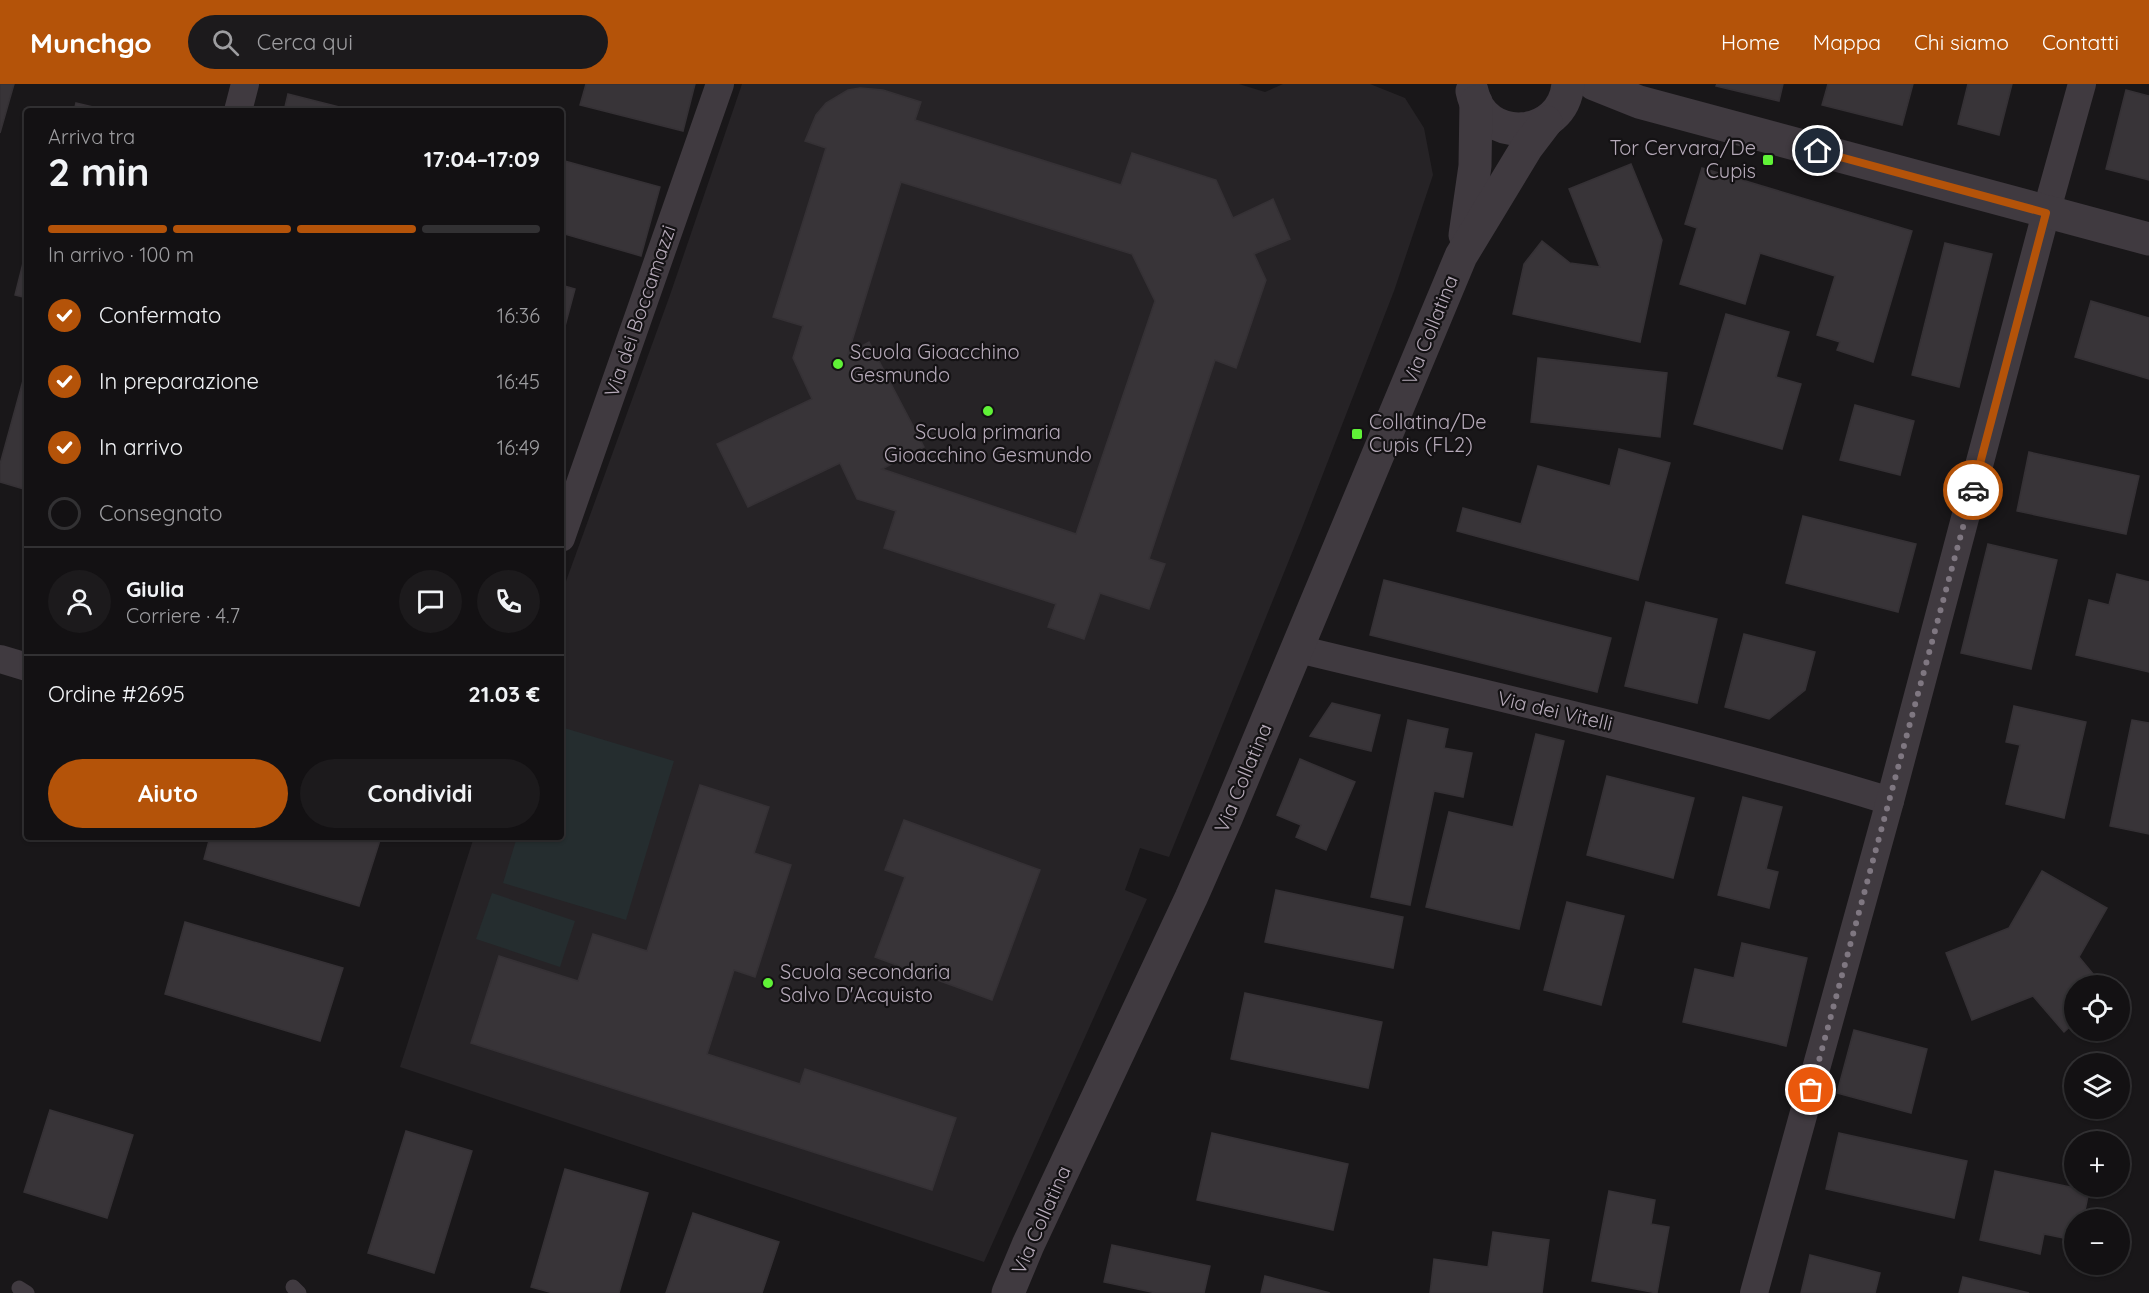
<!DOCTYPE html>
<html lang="it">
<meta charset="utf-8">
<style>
body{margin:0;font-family:Quicksand,sans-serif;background:#1c1a1c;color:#f1f3f6;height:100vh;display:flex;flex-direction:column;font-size:22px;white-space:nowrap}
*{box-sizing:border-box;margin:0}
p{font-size:20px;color:#9d9da0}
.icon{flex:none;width:33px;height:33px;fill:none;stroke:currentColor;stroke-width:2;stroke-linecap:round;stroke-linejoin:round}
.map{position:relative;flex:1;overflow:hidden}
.panel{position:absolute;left:24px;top:24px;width:540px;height:732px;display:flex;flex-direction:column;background:#131113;border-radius:6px;box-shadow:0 2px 4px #0004,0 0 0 2px #323133}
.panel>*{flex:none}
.buttons{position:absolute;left:2064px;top:891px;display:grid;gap:12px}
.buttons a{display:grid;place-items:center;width:66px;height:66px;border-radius:50%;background:#131113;box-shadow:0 2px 4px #0004,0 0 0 2px #323133;font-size:30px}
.pin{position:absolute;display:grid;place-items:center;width:51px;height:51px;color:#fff;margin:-26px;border:3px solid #fff;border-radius:50%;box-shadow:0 2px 6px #0007}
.courier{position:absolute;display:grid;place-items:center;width:60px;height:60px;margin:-30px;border:4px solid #b45309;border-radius:50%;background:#fff;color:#222;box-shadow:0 2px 8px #0007}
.overview em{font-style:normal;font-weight:700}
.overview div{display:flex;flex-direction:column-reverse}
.overview{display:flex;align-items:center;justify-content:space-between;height:102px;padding:0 24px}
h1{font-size:39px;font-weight:700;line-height:45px}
.bar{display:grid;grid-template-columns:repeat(4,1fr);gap:9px 6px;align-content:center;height:72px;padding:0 24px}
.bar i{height:8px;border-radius:4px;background:#323133}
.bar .on{background:#b45309}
.bar p{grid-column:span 4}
.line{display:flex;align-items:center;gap:15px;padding:0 24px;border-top:2px solid #323133}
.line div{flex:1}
.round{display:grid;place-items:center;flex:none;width:63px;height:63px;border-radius:32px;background:#1c1a1c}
ol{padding:0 24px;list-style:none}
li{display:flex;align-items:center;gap:18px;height:66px}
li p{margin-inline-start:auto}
li .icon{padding:6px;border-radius:50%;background:#b45309;color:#fff;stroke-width:4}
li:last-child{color:#9d9da0}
li i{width:33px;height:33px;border:3px solid #323133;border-radius:50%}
.button{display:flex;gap:12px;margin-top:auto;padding:12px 24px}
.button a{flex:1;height:69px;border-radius:36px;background:#b45309;color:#fff;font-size:24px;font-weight:700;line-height:69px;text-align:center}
.button a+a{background:#1c1a1c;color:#f1f3f6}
header{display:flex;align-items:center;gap:36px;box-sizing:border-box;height:84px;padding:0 30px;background:#b45309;color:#fff}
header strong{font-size:28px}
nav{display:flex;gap:33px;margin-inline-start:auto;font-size:21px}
.search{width:420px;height:54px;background:#1c1a1c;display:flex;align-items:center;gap:15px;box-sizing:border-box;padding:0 21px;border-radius:33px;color:#9d9da0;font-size:22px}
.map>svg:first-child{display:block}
.built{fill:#262326}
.green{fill:#252d2f}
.building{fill:#383438;stroke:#353135;stroke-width:1.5;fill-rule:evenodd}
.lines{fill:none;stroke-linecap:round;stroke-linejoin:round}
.service{stroke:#403a40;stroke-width:15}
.minor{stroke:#403a40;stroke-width:28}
.tertiary{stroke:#403a40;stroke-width:33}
.done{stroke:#7f7781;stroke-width:6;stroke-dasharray:0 10.8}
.route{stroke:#b45309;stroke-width:8}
.poi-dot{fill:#60f237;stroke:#141214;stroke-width:2}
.labels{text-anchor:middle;stroke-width:4.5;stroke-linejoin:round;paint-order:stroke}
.poi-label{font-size:20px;fill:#b6aab9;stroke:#141214;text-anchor:start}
.street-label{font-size:20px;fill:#b6aab9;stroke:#141214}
</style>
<header>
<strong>Munchgo</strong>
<div class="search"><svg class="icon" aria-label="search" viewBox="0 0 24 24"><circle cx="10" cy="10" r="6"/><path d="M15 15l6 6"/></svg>Cerca qui</div>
<nav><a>Home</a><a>Mappa</a><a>Chi siamo</a><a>Contatti</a></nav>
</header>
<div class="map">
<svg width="2149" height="1209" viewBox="0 0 2149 1209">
<rect width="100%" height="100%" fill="#191719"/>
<path class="built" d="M742,0H1239L1265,8L1283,0H1370L1405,14L1424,44L1433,91L1394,207L1302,444L1169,773L1140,764L1125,806L1147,815L984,1178L400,983L474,753H561V511L670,211Z"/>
<g class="green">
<path d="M561,643L674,677L626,836L503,799L517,753H561Z"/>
<path d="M492,809L575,837L560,883L476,855Z"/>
</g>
<g class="building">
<path d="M0,0H14L0,49Z"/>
<path d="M586,0H695L683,47L580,21Z"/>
<path d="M1717,0H1783L1779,17L1716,2Z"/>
<path d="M1828,0H1913L1902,41L1822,21Z"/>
<path d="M1968,0H2012L1999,51L1958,40Z"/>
<path d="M860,4L883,6L921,18L915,36L1121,101L1132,69L1216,96L1233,134L1273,115L1290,155L1254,170L1266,196L1236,284L1215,276L1149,475L1165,480L1149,525L1100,509L1084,555L1048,543L1056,520L884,464L896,427L857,415L840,379L748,423L717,360L812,315L793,274L803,242L773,233L826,64L805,57L816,31L826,19L848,6ZM901,98L1132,170L1155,217L1076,450L882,385L924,363L869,258L848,270Z"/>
<path d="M2126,6L2149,12V96L2106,85Z"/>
<path d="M288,10L355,27H284Z"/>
<path d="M76,19L110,27H74Z"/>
<path d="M561,76L660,103L641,172L561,149Z"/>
<path d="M1631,80L1662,156L1640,258L1513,230L1524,180L1542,157L1570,179L1600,183L1569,105Z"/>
<path d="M1702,84L1912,147L1873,278L1837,266L1840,258L1817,251L1835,192L1760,169L1745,220L1680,200L1697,144L1685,140Z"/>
<path d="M1945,159L1992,170L1959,303L1912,291Z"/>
<path d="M27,163V214L15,211Z"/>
<path d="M561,201L575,205L561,257Z"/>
<path d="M2091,217L2149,234V295L2075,273Z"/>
<path d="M1726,230L1789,248L1776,293L1801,300L1782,365L1694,340Z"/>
<path d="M1538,274L1667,289L1660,353L1531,338Z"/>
<path d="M27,282V406L0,398V380Z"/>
<path d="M1855,321L1914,337L1900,391L1840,376Z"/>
<path d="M1619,365L1670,379L1638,496L1457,447L1463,424L1521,440L1538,382L1610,402Z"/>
<path d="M2029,368L2139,392L2126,450L2017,427Z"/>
<path d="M1803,432L1916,460L1898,528L1786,499Z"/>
<path d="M1988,460L2057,476L2031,585L1961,569Z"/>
<path d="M2117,490L2149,498V588L2076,571L2089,516L2109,521Z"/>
<path d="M1384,496L1611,554L1597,608L1370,551Z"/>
<path d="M1646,518L1717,535L1697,619L1625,602Z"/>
<path d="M1744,550L1815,568L1805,606L1769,635L1725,623Z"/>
<path d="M1332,619L1380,631L1371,667L1310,652Z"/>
<path d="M2014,622L2086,638L2064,734L2006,720L2020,661L2006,658Z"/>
<path d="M1408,636L1448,645L1444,664L1472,669L1463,713L1434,707L1410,821L1371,813Z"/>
<path d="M2132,636L2149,639V750L2110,742Z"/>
<path d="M1536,650L1564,657L1519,845L1426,823L1449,728L1513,743Z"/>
<path d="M1300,675L1355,698L1326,766L1296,753L1301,741L1277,731Z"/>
<path d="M1607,692L1694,714L1673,794L1587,771Z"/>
<path d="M700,701L769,723L754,769L791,781L755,893L734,886L707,970L800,1000L805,985L956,1034L932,1106L471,959L499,872L578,897L593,850L647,867Z"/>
<path d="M1743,713L1782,723L1766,785L1778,788L1769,824L1718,811Z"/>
<path d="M904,736L1040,786L992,916L875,873L905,793L885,786Z"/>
<path d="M210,753H381L359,822L204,775Z"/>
<path d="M2042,787L2107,824L2079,873L2103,902H2074V939L2064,948L2033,912L1972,936L1946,869L2009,844Z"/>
<path d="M1276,806L1403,833L1393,884L1265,858Z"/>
<path d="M1567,818L1624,832L1601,921L1544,906Z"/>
<path d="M185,838L343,884L320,957L165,910Z"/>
<path d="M1742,859L1807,874L1786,962L1683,938L1695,885L1734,894Z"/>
<path d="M1245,909L1382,938L1368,1004L1231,975Z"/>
<path d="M1854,946L1927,965L1911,1029L1837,1009Z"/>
<path d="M50,1026L133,1051L107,1134L24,1108Z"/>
<path d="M406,1047L472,1067L434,1189L368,1169Z"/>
<path d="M1212,1049L1348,1080L1333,1146L1197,1116Z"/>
<path d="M1839,1049L1967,1077L1954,1134L1826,1105Z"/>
<path d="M565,1085L648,1109L619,1209H553L531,1203Z"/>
<path d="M1995,1087L2089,1107L2083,1136H2074V1156L2044,1150L2040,1170L1980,1156Z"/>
<path d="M1609,1107L1655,1116L1651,1140L1669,1143L1657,1209L1592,1197Z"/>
<path d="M693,1129L779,1158L762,1209H666Z"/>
<path d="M1493,1148L1549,1156L1542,1209H1430L1434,1175L1488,1183Z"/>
<path d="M1112,1161L1210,1182L1204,1209H1156L1104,1198Z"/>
<path d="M1810,1171L1880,1189L1875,1209H1801Z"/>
<path d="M1265,1192L1330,1209H1261Z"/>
<path d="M1963,1193L2029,1209H1959Z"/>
</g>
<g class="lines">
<g class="service">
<path d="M293,1203L299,1209"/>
<path d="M19,1204L27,1209"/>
</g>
<g class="minor">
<path d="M238,27L245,0"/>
<path d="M561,454L720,0"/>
<path d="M1298,565C1496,613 1695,657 1890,717"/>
<path d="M0,575L27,583"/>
<path d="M1754,1209L1890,717L2046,129L2082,0"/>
</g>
<g class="tertiary">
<path d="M1594,0L1639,18L2149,155"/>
<path d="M1472,7C1483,61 1563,56 1568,0"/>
<path d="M1465,151L1475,82L1476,18"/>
<path d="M1008,1209L1028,1161L1191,814L1227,732L1461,172L1527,63L1546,38"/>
</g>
</g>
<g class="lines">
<path class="done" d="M1811,1006L1973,406"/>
<path class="route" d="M1818,67L2046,129L1973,406"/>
</g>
<g class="poi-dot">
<rect x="1762" y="70" width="12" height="12" rx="3"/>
<circle cx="838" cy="280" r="6"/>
<circle cx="988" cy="327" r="6"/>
<rect x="1351" y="344" width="12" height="12" rx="3"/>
<circle cx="768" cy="899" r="6"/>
</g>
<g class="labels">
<g class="poi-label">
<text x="1756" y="71" text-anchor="end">Tor Cervara/De<tspan x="1756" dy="23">Cupis</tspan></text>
<text x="850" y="275">Scuola Gioacchino<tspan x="850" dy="23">Gesmundo</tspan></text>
<text x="1369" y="345">Collatina/De<tspan x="1369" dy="23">Cupis (FL2)</tspan></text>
<text x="988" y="355" text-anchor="middle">Scuola primaria<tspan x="988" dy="23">Gioacchino Gesmundo</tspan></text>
<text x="780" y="895">Scuola secondaria<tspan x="780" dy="23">Salvo D'Acquisto</tspan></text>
</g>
<g class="street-label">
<text transform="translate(640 227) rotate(-71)" y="7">Via dei Boccamazzi</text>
<text transform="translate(1430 246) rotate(-68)" y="7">Via Collatina</text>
<text transform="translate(1555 627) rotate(13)" y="7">Via dei Vitelli</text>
<text transform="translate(1243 694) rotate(-67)" y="7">Via Collatina</text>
<text transform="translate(1041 1136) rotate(-66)" y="7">Via Collatina</text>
</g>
</g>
</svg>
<div class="buttons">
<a><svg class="icon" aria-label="locate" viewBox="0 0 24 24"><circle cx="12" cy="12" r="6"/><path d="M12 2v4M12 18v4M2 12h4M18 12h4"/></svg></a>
<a><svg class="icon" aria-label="layers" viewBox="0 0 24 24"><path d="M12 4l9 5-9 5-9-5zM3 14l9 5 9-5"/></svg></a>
<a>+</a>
<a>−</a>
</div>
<div class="pin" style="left:1811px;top:1006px;background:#ea580c"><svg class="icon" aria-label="bag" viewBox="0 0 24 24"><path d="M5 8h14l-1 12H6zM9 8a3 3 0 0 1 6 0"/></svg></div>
<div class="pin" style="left:1818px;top:67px;background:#1f2937"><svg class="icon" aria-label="home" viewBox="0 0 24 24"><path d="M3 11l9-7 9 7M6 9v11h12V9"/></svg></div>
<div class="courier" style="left:1973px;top:406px"><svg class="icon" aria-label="car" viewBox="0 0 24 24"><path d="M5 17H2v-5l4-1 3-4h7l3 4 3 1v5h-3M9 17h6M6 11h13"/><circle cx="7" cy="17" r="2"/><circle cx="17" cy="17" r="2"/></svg></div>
<section class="panel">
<div class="overview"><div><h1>2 min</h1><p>Arriva tra</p></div><em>17:04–17:09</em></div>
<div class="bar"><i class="on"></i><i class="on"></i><i class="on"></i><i></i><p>In arrivo · 100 m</p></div>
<ol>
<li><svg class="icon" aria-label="check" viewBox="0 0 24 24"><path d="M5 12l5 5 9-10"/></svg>Confermato<p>16:36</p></li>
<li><svg class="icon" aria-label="check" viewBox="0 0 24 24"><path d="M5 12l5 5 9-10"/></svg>In preparazione<p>16:45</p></li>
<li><svg class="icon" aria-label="check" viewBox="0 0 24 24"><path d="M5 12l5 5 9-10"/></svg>In arrivo<p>16:49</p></li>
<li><i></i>Consegnato</li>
</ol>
<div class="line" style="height:108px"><a class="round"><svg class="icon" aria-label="person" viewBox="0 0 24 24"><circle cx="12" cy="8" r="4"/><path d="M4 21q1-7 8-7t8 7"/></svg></a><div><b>Giulia</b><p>Corriere · 4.7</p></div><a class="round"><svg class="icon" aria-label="chat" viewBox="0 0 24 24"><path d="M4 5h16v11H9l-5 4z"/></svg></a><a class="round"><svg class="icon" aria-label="phone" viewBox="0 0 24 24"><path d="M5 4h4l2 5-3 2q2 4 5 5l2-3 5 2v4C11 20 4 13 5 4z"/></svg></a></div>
<div class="line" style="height:78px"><div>Ordine #2695</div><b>21.03 €</b></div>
<div class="button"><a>Aiuto</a><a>Condividi</a></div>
</section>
</div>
